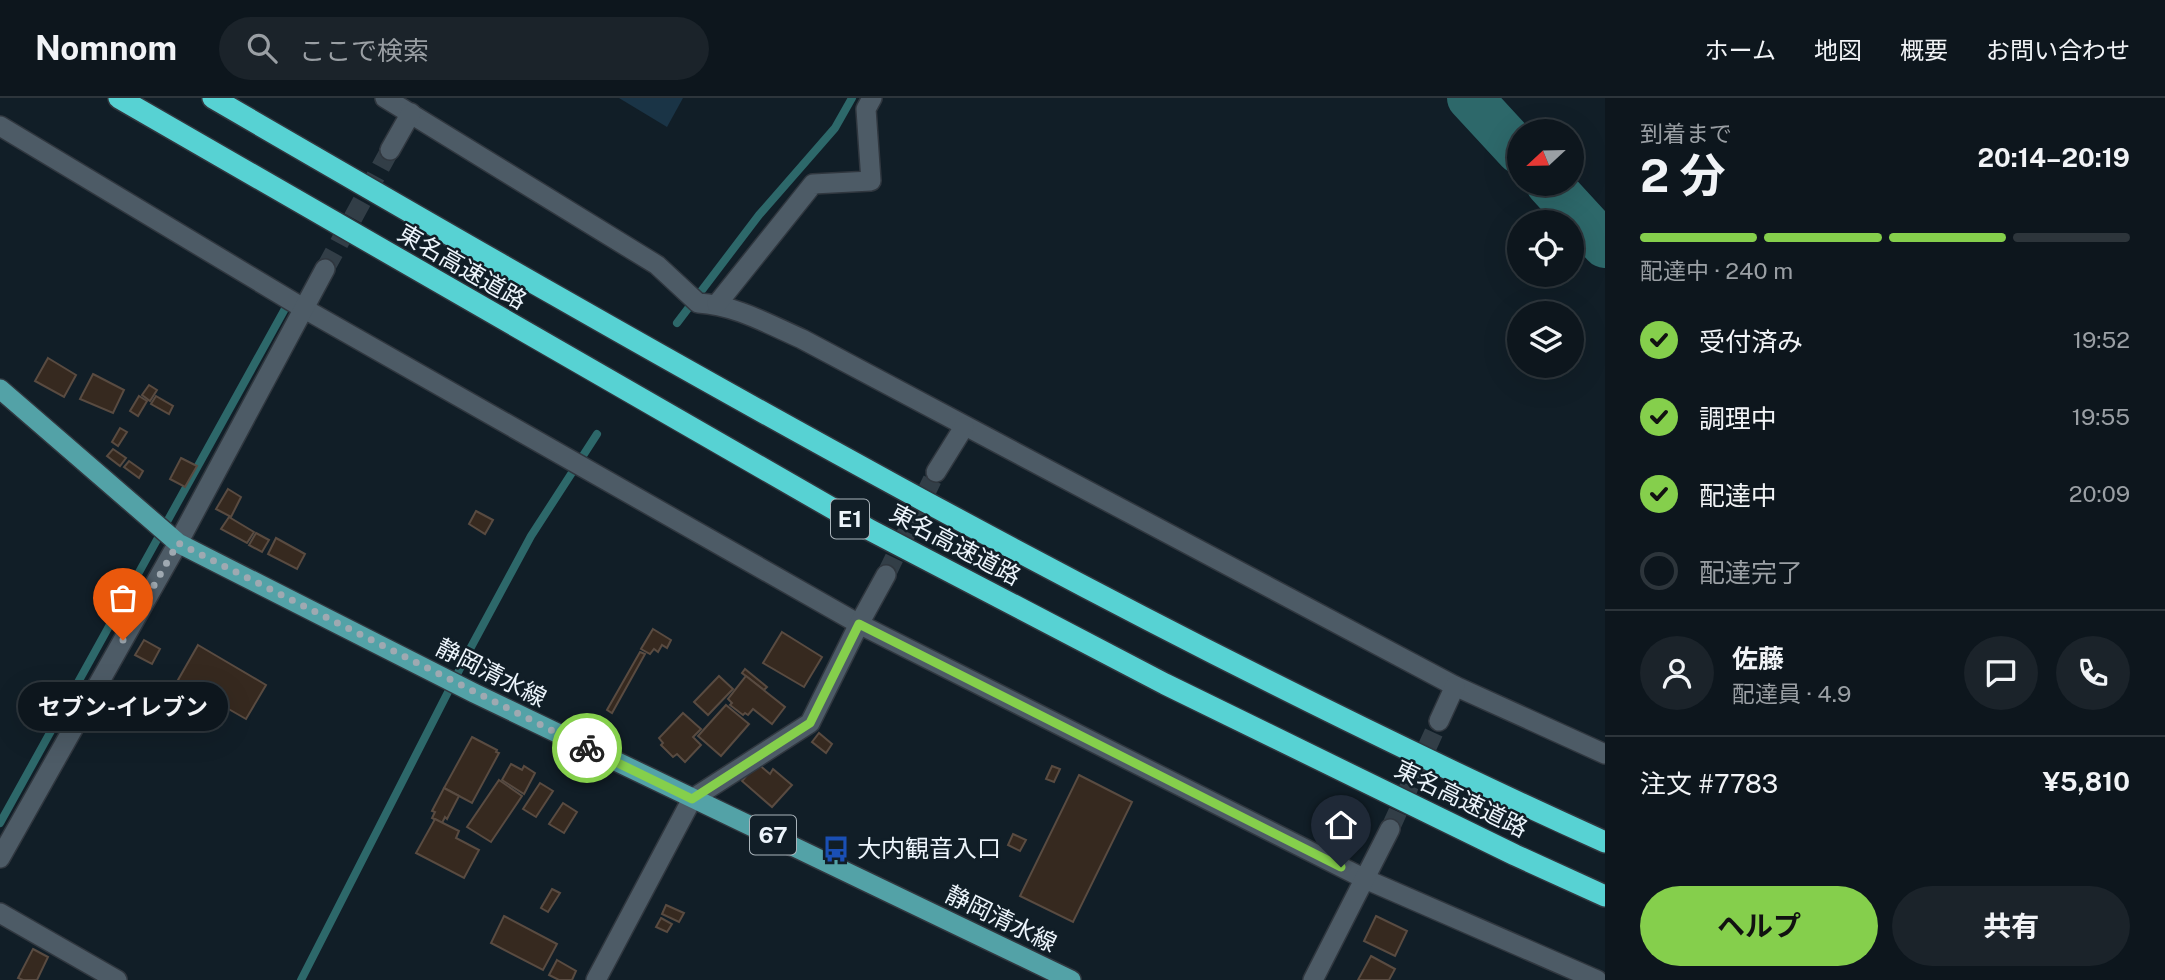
<!DOCTYPE html>
<html lang="ja">
<meta charset="utf-8">
<style>
body{margin:0;font-family:"Public Sans","Noto Sans JP",sans-serif;background:#1b232a;color:#f1f3f6;height:100vh;display:flex;flex-direction:column;font-size:26px;white-space:nowrap}
*{box-sizing:border-box;margin:0}
p{font-size:23px;color:#9a9fa4}
.icon{flex:none;width:38px;height:38px;fill:none;stroke:currentColor;stroke-width:2;stroke-linecap:round;stroke-linejoin:round}
.map{position:relative;flex:1;overflow:hidden}
.sheet{display:flex;flex-direction:column;background:#0d161d;width:560px}
.sheet>*{flex:none}
.needle{width:46px;rotate:248deg}
.buttons{position:absolute;left:1507px;top:21px;display:grid;gap:14px}
.buttons a{display:grid;place-items:center;width:77px;height:77px;border-radius:50%;background:#0d161d;box-shadow:0 7px 28px #0002,0 0 0 2px #2d353b;font-size:35px}
.pin{position:absolute;display:grid;place-items:center;width:60px;height:60px;color:#fff;margin:-72px -30px;border-radius:50% 50% 50% 0;rotate:-45deg;box-shadow:0 0 7px #0007}
.pin .icon{rotate:45deg}
.courier{position:absolute;display:grid;place-items:center;width:70px;height:70px;margin:-35px;border:5px solid #85cf4c;border-radius:50%;background:#fff;color:#222;box-shadow:0 2px 9px #0007}
.bubble{position:absolute;height:49px;border-radius:24px;background:#0d161d;box-shadow:0 7px 28px #0002,0 0 0 2px #2d353b;font-size:23px;font-weight:700;line-height:49px;text-align:center}
.headline em{font-style:normal;font-weight:700}
.headline div{display:flex;flex-direction:column-reverse}
.headline{display:flex;align-items:center;justify-content:space-between;height:119px;padding:0 35px}
h1{font-size:46px;font-weight:700;line-height:52px}
.bar{display:grid;grid-template-columns:repeat(4,1fr);gap:10px 7px;align-content:center;height:84px;padding:0 35px}
.bar i{height:9px;border-radius:5px;background:#2d353b}
.bar .on{background:#85cf4c}
.bar p{grid-column:span 4}
.line{display:flex;align-items:center;gap:18px;padding:0 35px;border-top:2px solid #2d353b}
.line div{flex:1}
.round{display:grid;place-items:center;flex:none;width:74px;height:74px;border-radius:37px;background:#1b232a}
ol{padding:0 35px;list-style:none}
li{display:flex;align-items:center;gap:21px;height:77px}
li p{margin-inline-start:auto}
li .icon{padding:7px;border-radius:50%;background:#85cf4c;color:#111;stroke-width:4}
li:last-child{color:#9a9fa4}
li i{width:38px;height:38px;border:4px solid #2d353b;border-radius:50%}
.action{display:flex;gap:14px;margin-top:auto;padding:14px 35px}
.action a{flex:1;height:80px;border-radius:42px;background:#85cf4c;color:#111;font-size:28px;font-weight:700;line-height:80px;text-align:center}
.action a+a{background:#1b232a;color:#f1f3f6}
header{display:flex;align-items:center;gap:42px;box-sizing:border-box;height:98px;padding:0 35px;background:#0d161d;border-bottom:2px solid #2d353b}
header strong{font-size:33px}
nav{display:flex;gap:38px;margin-inline-start:auto;font-size:24px}
.search{width:490px;height:63px;background:#1b232a;display:flex;align-items:center;gap:18px;box-sizing:border-box;padding:0 24px;border-radius:38px;color:#9a9fa4;font-size:26px}
main{display:flex;flex:1;min-height:0}
.map>svg:first-child{display:block}
.garden{fill:#1a3446}
.lines{fill:none;stroke-linecap:round;stroke-linejoin:round}
.stream{stroke:#2d686a;stroke-width:8}
.river{stroke:#2d686a;stroke-width:46}
.building{fill:#36291f;stroke:#594b41;stroke-width:2}
.minor-tunnel{stroke:#323e47;stroke-width:19;stroke-dasharray:19 10;stroke-linecap:butt}
.minor-casing{stroke:#30373f;stroke-width:22}
.tertiary-casing{stroke:#30373f;stroke-width:22}
.primary-casing{stroke:#30373f;stroke-width:22}
.motorway-casing{stroke:#30373f;stroke-width:24}
.minor{stroke:#4d5b66;stroke-width:19}
.tertiary{stroke:#4d5b66;stroke-width:19}
.primary{stroke:#53a2a7;stroke-width:19}
.motorway{stroke:#57d2d3;stroke-width:21}
.done{stroke:#9fa9b1;stroke-width:7;stroke-dasharray:0 12.6}
.route{stroke:#85cf4c;stroke-width:9}
.labels{text-anchor:middle;stroke-width:5;stroke-linejoin:round;paint-order:stroke}
.shield{fill:#111e27;stroke:#aab4bb;stroke-width:2}
.shield-label{font-size:23px;font-weight:bold;fill:#ecf4fb}
.street-label{font-size:24px;fill:#ecf4fb;stroke:#111e27}
.poi-label{font-size:24px;fill:#ecf4fb;stroke:#111e27;text-anchor:start}
</style>
<header>
<strong>Nomnom</strong>
<div class="search"><svg class="icon" aria-label="search" viewBox="0 0 24 24"><circle cx="10" cy="10" r="6"/><path d="M15 15l6 6"/></svg>ここで検索</div>
<nav><a>ホーム</a><a>地図</a><a>概要</a><a>お問い合わせ</a></nav>
</header>
<main>
<div class="map">
<svg width="1605" height="882" viewBox="0 0 1605 882">
<rect width="100%" height="100%" fill="#111e27"/>
<path class="garden" d="M619,0H683L667,29Z"/>
<g class="lines">
<g class="stream">
<path d="M677,225L759,117L835,30L852,0"/>
<path d="M0,725L286,209"/>
<path d="M301,882L470,551L531,438L597,336"/>
</g>
<g class="river">
<path d="M1470,0L1519,53"/>
<path d="M1549,86L1605,147"/>
</g>
</g>
<g class="building">
<path d="M48,260L76,277L64,299L35,283Z"/>
<path d="M93,276L124,292L113,315L80,301Z"/>
<path d="M149,287L157,292L150,303L142,297Z"/>
<path d="M139,298L147,303L138,318L130,313Z"/>
<path d="M156,298L173,308L169,316L151,306Z"/>
<path d="M120,330L127,334L118,348L112,344Z"/>
<path d="M113,351L126,360L120,368L107,358Z"/>
<path d="M181,360L197,368L185,389L170,381Z"/>
<path d="M129,363L143,373L139,380L124,369Z"/>
<path d="M228,391L241,399L231,419L216,411Z"/>
<path d="M476,413L493,422L485,436L469,426Z"/>
<path d="M229,419L254,434L247,445L221,431Z"/>
<path d="M256,435L269,442L262,454L249,447Z"/>
<path d="M276,440L305,456L297,471L268,456Z"/>
<path d="M653,531L671,542L667,550L662,547L658,554L654,551L650,556L641,551Z"/>
<path d="M782,534L822,559L804,589L763,565Z"/>
<path d="M144,542L160,551L152,566L135,557Z"/>
<path d="M198,547L266,587L246,621L178,582Z"/>
<path d="M640,554L645,556L612,615L607,612Z"/>
<path d="M745,571L767,589L764,592L742,575Z"/>
<path d="M719,578L733,591L708,617L694,604Z"/>
<path d="M746,578L785,609L772,626L753,611L748,617L745,615L743,617L730,607L732,605L728,601Z"/>
<path d="M726,607L749,626L721,658L698,638Z"/>
<path d="M683,615L701,631L693,639L701,647L685,664L677,656L673,659L661,647L663,645L659,640Z"/>
<path d="M819,635L832,646L826,655L812,644Z"/>
<path d="M472,639L497,652L496,654L499,655L472,705L444,690Z"/>
<path d="M757,665L770,676L773,671L792,687L772,709L742,683Z"/>
<path d="M511,666L522,672L524,668L535,675L524,696L502,682Z"/>
<path d="M1052,668L1060,671L1054,684L1046,681Z"/>
<path d="M1079,677L1132,704L1073,824L1020,798Z"/>
<path d="M499,682L522,698L491,744L467,729Z"/>
<path d="M540,685L553,693L536,719L523,711Z"/>
<path d="M444,690L459,698L447,721L445,719L442,725L432,720L435,714L432,713Z"/>
<path d="M563,705L577,714L564,735L549,726Z"/>
<path d="M435,721L459,733L456,740L479,752L464,780L416,755Z"/>
<path d="M1013,736L1026,742L1020,753L1008,747Z"/>
<path d="M552,791L560,795L548,814L541,810Z"/>
<path d="M666,807L684,815L679,824L662,816Z"/>
<path d="M504,818L557,846L543,872L491,845Z"/>
<path d="M1376,818L1407,833L1395,858L1364,843Z"/>
<path d="M661,820L672,826L667,834L656,829Z"/>
<path d="M33,851L48,859L37,882H23L18,880Z"/>
<path d="M1371,858L1395,871L1389,882H1358Z"/>
<path d="M557,862L576,873L572,882H559L549,877Z"/>
</g>
<g class="lines">
<g class="minor-tunnel">
<path d="M325,171L390,52"/>
<path d="M886,477L936,374"/>
<path d="M1390,731L1439,623"/>
</g>
<g class="minor-casing">
<g id="minor">
<path d="M385,0L657,167L698,205C735,207 768,226 802,241L1455,588L1605,656"/>
<path d="M0,28L303,210L859,526L1365,781L1597,882"/>
<path d="M390,52L411,15"/>
<path d="M717,206L813,86L871,83L866,11L872,0"/>
<path d="M936,374L964,329"/>
<path d="M1439,623L1455,588"/>
<path d="M692,701L810,625L859,526L886,477"/>
<path d="M0,760L178,445L325,171"/>
<path d="M0,815L117,882"/>
<path d="M1313,882L1390,731"/>
</g>
</g>
<g class="tertiary-casing">
<path id="tertiary" d="M596,882L692,701"/>
</g>
<g class="primary-casing">
<path id="primary" d="M0,291L178,445L474,595L1071,882"/>
</g>
<g class="motorway-casing">
<g id="motorway">
<path d="M119,0L870,432L1165,586L1515,757L1605,798"/>
<path d="M213,0C668,264 1125,527 1605,744"/>
</g>
</g>
<use href="#minor" class="minor"/>
<use href="#tertiary" class="tertiary"/>
<use href="#primary" class="primary"/>
<use href="#motorway" class="motorway"/>
</g>
<g class="lines">
<path class="done" d="M123,542L178,445L587,650"/>
<path class="route" d="M587,650L692,701L810,625L859,526L1341,769"/>
</g>
<defs>
<g id="bus-bare" transform="scale(2.1)"><path d="M-5-6H5V4H4V6H2V4H-2V6H-4V4H-5ZM-3.5-4V0h7V-4ZM-3.5 1.2v1.5H-2V1.2ZM2 1.2v1.5H3.5V1.2Z" fill="#1a4fb4" stroke="#111e27" stroke-width="2.5" paint-order="stroke"/></g>
</defs>
<g fill-rule="evenodd">
<use href="#bus-bare" x="836" y="751"/>
</g>
<g class="labels">
<g class="shield">
<rect x="831" y="401.5" width="38" height="39" rx="5"/>
<rect x="750" y="717.5" width="46" height="39" rx="5"/>
</g>
<g class="shield-label">
<text x="850" y="429">E1</text>
<text x="773" y="745">67</text>
</g>
<g class="street-label">
<text transform="translate(462 169) rotate(30)" y="8">東名高速道路</text>
<text transform="translate(955 447) rotate(28)" y="8">東名高速道路</text>
<text transform="translate(491 575) rotate(27)" y="8">静岡清水線</text>
<text transform="translate(1461 701) rotate(26)" y="8">東名高速道路</text>
<text transform="translate(1001 821) rotate(26)" y="8">静岡清水線</text>
</g>
<g class="poi-label">
<text x="857" y="759">大内観音入口</text>
</g>
</g>
</svg>
<div class="buttons">
<a><svg class="needle" viewBox="-14 -14 28 28"><path d="M0-13l5 13h-10z" fill="#e53935"/><path d="M0 13l5-13h-10z" fill="#9a9fa4"/></svg></a>
<a><svg class="icon" aria-label="locate" viewBox="0 0 24 24"><circle cx="12" cy="12" r="6"/><path d="M12 2v4M12 18v4M2 12h4M18 12h4"/></svg></a>
<a><svg class="icon" aria-label="layers" viewBox="0 0 24 24"><path d="M12 4l9 5-9 5-9-5zM3 14l9 5 9-5"/></svg></a>
</div>
<div class="pin" style="left:123px;top:542px;background:#ea580c"><svg class="icon" aria-label="bag" viewBox="0 0 24 24"><path d="M5 8h14l-1 12H6zM9 8a3 3 0 0 1 6 0"/></svg></div>
<div class="pin" style="left:1341px;top:769px;background:#1f2937"><svg class="icon" aria-label="home" viewBox="0 0 24 24"><path d="M3 11l9-7 9 7M6 9v11h12V9"/></svg></div>
<div class="courier" style="left:587px;top:650px"><svg class="icon" aria-label="bike" viewBox="0 0 24 24"><circle cx="6" cy="16" r="4"/><circle cx="18" cy="16" r="4"/><path d="M6 16l4-8h5l3 8M10 8l3 8H6M13 5h3"/></svg></div>
<div class="bubble" style="left:18px;top:584px;width:210px">セブン-イレブン</div>
</div>
<section class="sheet">
<div class="headline"><div><h1>2 分</h1><p>到着まで</p></div><em>20:14–20:19</em></div>
<div class="bar"><i class="on"></i><i class="on"></i><i class="on"></i><i></i><p>配達中 · 240 m</p></div>
<ol>
<li><svg class="icon" aria-label="check" viewBox="0 0 24 24"><path d="M5 12l5 5 9-10"/></svg>受付済み<p>19:52</p></li>
<li><svg class="icon" aria-label="check" viewBox="0 0 24 24"><path d="M5 12l5 5 9-10"/></svg>調理中<p>19:55</p></li>
<li><svg class="icon" aria-label="check" viewBox="0 0 24 24"><path d="M5 12l5 5 9-10"/></svg>配達中<p>20:09</p></li>
<li><i></i>配達完了</li>
</ol>
<div class="line" style="height:126px"><a class="round"><svg class="icon" aria-label="person" viewBox="0 0 24 24"><circle cx="12" cy="8" r="4"/><path d="M4 21q1-7 8-7t8 7"/></svg></a><div><b>佐藤</b><p>配達員 · 4.9</p></div><a class="round"><svg class="icon" aria-label="chat" viewBox="0 0 24 24"><path d="M4 5h16v11H9l-5 4z"/></svg></a><a class="round"><svg class="icon" aria-label="phone" viewBox="0 0 24 24"><path d="M5 4h4l2 5-3 2q2 4 5 5l2-3 5 2v4C11 20 4 13 5 4z"/></svg></a></div>
<div class="line" style="height:91px"><div>注文 #7783</div><b>¥5,810</b></div>
<div class="action"><a>ヘルプ</a><a>共有</a></div>
</section>
</main>
